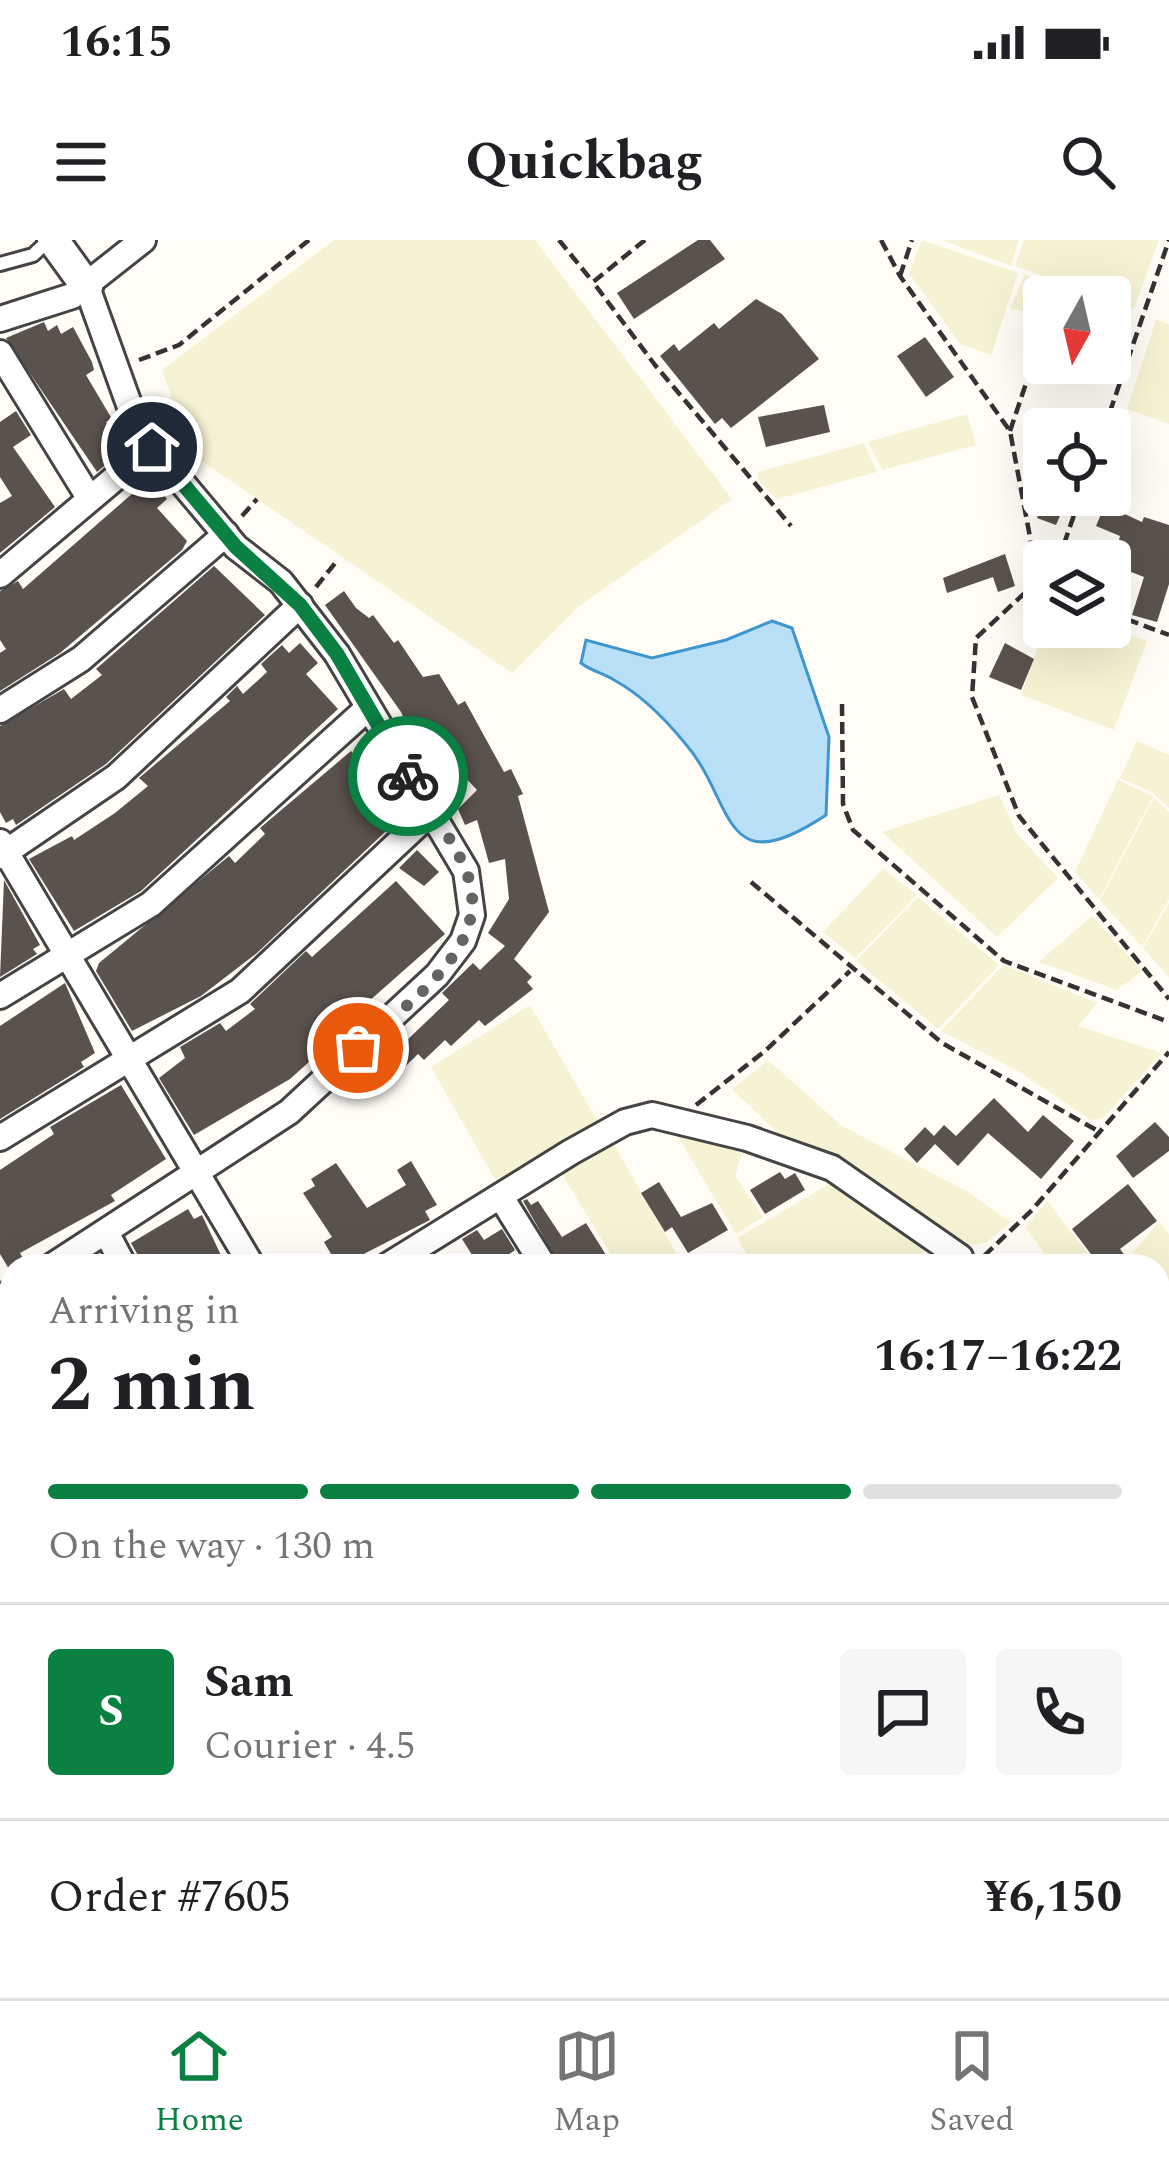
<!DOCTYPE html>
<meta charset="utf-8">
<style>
body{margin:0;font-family:Spectral,serif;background:#f6f6f6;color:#202124;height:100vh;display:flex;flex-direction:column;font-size:45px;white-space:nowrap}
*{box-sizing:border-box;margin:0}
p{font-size:39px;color:#757577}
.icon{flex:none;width:66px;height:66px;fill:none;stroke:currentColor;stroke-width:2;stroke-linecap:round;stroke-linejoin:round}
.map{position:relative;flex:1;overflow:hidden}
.side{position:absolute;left:0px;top:1014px;width:1170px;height:744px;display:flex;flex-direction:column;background:#fff;border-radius:36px 36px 0 0;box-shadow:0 12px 48px #0002}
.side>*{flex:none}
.needle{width:78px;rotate:188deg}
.fabs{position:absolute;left:1023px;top:36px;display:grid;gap:24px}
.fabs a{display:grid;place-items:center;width:108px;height:108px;border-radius:12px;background:#fff;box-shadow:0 12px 48px #0002;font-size:60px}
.pin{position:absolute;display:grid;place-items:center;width:102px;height:102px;color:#fff;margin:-51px;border:6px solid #fff;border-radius:50%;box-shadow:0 3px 12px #0007}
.courier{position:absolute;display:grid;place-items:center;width:120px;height:120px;margin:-60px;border:9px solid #0b8043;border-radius:50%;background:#fff;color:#222;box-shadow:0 3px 15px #0007}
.head em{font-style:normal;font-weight:700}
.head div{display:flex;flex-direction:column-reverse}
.head{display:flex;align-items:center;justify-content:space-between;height:204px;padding:0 48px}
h1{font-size:78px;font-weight:700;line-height:90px}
.bar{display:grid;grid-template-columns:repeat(4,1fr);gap:18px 12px;align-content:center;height:144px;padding:0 48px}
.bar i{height:15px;border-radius:9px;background:#e0e0e0}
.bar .current{background:#0b8043}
.bar p{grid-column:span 4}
.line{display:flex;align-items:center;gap:30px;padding:0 48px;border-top:3px solid #e0e0e0}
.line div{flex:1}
.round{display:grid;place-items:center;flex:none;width:126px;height:126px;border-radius:12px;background:#f6f6f6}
.status{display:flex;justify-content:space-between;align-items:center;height:84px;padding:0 60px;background:#fff;direction:ltr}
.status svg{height:33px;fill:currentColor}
header{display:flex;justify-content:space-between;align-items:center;height:156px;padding:0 48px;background:#fff;font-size:54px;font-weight:700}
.menu{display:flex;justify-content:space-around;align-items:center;height:168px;border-top:3px solid #e0e0e0;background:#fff;font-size:33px;color:#757577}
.menu a{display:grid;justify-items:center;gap:6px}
.menu .current{color:#0b8043}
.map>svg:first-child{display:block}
.farmland{fill:#f6f3d4}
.green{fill:#d5ebbd}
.water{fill:#b9e0f7;stroke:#3f96cf;stroke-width:3}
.building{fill:#5a524d}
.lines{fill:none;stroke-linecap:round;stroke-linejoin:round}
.service-casing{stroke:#444;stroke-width:18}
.minor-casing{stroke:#444;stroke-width:30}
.tertiary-casing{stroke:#444;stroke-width:36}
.path{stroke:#333;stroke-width:4.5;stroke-dasharray:12 6;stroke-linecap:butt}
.service{stroke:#fff;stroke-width:12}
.minor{stroke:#fff;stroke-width:24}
.tertiary{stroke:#fff;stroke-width:30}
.done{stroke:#646461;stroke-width:12;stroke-dasharray:0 21.6}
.route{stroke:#0b8043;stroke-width:15}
</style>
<div class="status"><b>16:15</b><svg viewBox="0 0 49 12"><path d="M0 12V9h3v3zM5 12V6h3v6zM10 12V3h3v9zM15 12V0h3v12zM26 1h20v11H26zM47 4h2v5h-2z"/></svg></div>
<header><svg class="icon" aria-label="menu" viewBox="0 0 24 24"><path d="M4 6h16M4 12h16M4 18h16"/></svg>Quickbag<svg class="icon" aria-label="search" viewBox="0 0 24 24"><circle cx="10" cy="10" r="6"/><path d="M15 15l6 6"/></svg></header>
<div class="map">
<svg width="1169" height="1758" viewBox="0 0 1169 1758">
<rect width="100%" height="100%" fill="#fffdf5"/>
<g class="farmland">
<path d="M334,0H535L732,259L578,367L512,433L191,214L162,130Z"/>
<path d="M922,0L1018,33L991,115L960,104L909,33Z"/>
<path d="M942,0H1019L1011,26Z"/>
<path d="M1024,0H1159L1134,69L1015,26Z"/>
<path d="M1025,34L1051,44L1038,73L1010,69Z"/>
<path d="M1156,80L1169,84V184L1127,169Z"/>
<path d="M967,174L976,205L882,230L868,202Z"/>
<path d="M864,203L877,232L777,259L758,240V232Z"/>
<path d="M1045,387H1107L1147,401L1114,490L1021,455Z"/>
<path d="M1137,501L1169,515V568L1153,553L1120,538Z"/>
<path d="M1118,540L1153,556L1099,659L1075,632Z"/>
<path d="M999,555L1017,594L1058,638L997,697L882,592Z"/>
<path d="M1154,558L1169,572V659L1142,707L1100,660Z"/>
<path d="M883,629L917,655L855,718L823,692Z"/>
<path d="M918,657L999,725L938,789L856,721Z"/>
<path d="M1169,663V737L1143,708Z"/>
<path d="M1092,676L1142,731L1117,750L1039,722Z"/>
<path d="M1003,725L1097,763L1078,786L1162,813L1102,879L1091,880L1018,831L941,791Z"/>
<path d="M530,765L601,887L500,948L431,827Z"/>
<path d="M768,820L842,886L968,952L1011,982L987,1002L963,1007L825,918L782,897L732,849Z"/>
<path d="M671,885L744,906L735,936L763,977L736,994Z"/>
<path d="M613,903L683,1025L681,1026H618L562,934Z"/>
<path d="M834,941L925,1006L923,1016L894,1026H754L737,998Z"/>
<path d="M1047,961L1097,1026H1054L1025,987Z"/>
<path d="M1159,982L1169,994V1084L1158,1070V1026L1122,1024Z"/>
<path d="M1158,1268L1169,1276V1355L1158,1360Z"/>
</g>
<path class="green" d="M5,1081L12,1094V1242L5,1246L0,1244V1084Z"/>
<path class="water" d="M772,381L792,388L829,497L826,575C719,646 736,561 684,502C665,479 640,454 614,440C603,433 591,431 581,423L586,400L652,418L726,400Z"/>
<g class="building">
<path d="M698,0H710L725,19L634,79L617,53Z"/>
<path d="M756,59L782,74L819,119L731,188L722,178L715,184L660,116L674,104L679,111L714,83L719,89Z"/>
<path d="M44,82L48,91L57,85L61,94L73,87L92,122L94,130L86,135L112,179L106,182L123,210L97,232L6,98Z"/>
<path d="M925,97L954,137L926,157L897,116Z"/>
<path d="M824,165L830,192L766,207L758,177Z"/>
<path d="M16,171L31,195L13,207L55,267L0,313V263L12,256L0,237V182Z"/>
<path d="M149,239L167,259L157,268L187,301L182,310L60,413L0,451V413L6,409L0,400V351L18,341L23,349Z"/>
<path d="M1047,255H1069L1056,285L1037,278Z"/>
<path d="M1105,265L1142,282L1144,277L1169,285V344L1157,382L1132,375L1144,337L1113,325L1120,296L1096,286Z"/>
<path d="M1005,314L1015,346L998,352L993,337L947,353L943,338Z"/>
<path d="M214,326L265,375L106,524L16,585L13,579L6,583L0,572V486L64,449L71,459L102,435L96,429Z"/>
<path d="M344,351L356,368L369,378L373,375L394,403L398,400L423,437L439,434L458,465L465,461L504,532L511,529L523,554L518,556L549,672L514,719L532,737L527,742L533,749L485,786L479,780L451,806L445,800L424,820L418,814L382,849L363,829L397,797L403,804L449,760L442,753L473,723L480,730L505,706L488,693L509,659L505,619L489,623L477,580L465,585L458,569L477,550L462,534L450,544L437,520L426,527L401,472L325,365Z"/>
<path d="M300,403L318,423L306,434L338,469L141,651L74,691L29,619L72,596L74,600L115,573L148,546L139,538L230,461L226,457L237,446L243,454L267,432L261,424L282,405L289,413Z"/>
<path d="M1005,403L1034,419L1021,450L989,437Z"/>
<path d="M351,511L402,576L257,713L201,756L132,791L96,731L99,723L229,616L235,623L265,594L260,588Z"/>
<path d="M417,610L439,632L424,646L399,628Z"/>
<path d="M4,640L40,705L33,709L37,714L0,737Z"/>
<path d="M396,641L445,694L316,808L319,813L290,839L194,895L159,838L185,818L180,807L220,783L226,791L255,769L250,764L306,711L312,717Z"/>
<path d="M65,743L95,813L81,822L84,827L0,879V786Z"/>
<path d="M121,845L166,919L111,955L115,961L20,1013L24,1020L9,1029L0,1014V930L54,894L50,887Z"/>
<path d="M994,858L1028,892L1043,875L1074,901L1041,939L988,893L958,926L935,904L917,923L904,909L925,887L934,896L944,885L956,896Z"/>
<path d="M1155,882L1169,897V911L1133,938L1116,916Z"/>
<path d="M411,921L437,965L425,971L430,980L354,1019L358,1026H338L324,1002L332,997L303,953L315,946L311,939L336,923L367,968L406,945L397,930Z"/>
<path d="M780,932L785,939L795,933L805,950L765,974L750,950Z"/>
<path d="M659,942L681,977L712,963L728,990L688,1013L672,987L665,992L641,953Z"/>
<path d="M1128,944L1157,981L1120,1009L1126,1017L1114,1026H1100L1072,989Z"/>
<path d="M527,959L531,965L538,961L562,997L586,983L606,1015L587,1026H560L523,961Z"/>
<path d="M188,969L194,979L202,975L226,1026H144L131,1003Z"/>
<path d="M502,989L515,1010L493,1026H479L462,999L477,990L484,1000Z"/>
</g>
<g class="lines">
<g class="service-casing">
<g id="service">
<path d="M0,24L33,15L49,0"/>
<path d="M1158,1664L1169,1642"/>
<path d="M1014,1746L1038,1758"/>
<path d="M910,1758L916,1746"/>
<path d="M1079,1758L1085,1746"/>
<path d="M1111,1758L1117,1746"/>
</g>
</g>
<g class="minor-casing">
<g id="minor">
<path d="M0,79L72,56L143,0"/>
<path d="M0,113L88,256"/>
<path d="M0,335L152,207"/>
<path d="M0,470L81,419L226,294"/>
<path d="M0,602L252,1026"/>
<path d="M0,616L116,537L300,365"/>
<path d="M0,756L151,664L368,468"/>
<path d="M0,898L240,751L429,574"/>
<path d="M501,957L544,1026"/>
<path d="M106,992L124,1026"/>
<path d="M52,1026L289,872L437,735L463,701L472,675L466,631L337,414L281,342L236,307L152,207L130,167L87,47"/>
<path d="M387,1026L571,912L625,882L652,875L747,898L832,928L960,1017"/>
<path d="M0,1059L12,1051"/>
<path d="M0,1262L12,1255"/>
<path d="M0,1499L12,1496"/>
<path d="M0,1561L12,1559"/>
<path d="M1158,1610L1169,1612"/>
<path d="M0,1669L12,1667"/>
<path d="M618,1746L619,1758"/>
<path d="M100,1758L165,1746"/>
<path d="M359,1758L377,1746"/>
</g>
</g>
<g class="tertiary-casing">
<g id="tertiary">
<path d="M53,0L87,47"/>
<path d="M0,1294L12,1313"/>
<path d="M276,1746L282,1758"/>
</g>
</g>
<g class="path">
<path d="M559,0L593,42"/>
<path d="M645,0L593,42L655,125L791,286"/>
<path d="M881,0L900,36L1010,191L1033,313L1027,351L976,398L972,457L1019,576L1169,759"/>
<path d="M900,36L912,0"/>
<path d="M139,120L179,105L309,0"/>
<path d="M1104,189L1169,0"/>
<path d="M1010,191L1044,90"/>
<path d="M242,276L257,259"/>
<path d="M1058,321L1081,255"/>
<path d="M316,347L336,322"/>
<path d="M1027,351L1044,350"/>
<path d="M1110,373L1169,395"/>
<path d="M842,464L843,564L853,590L1004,721L1169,782"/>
<path d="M751,642L942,803L1098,891"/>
<path d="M696,865L765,811L850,731"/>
<path d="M984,1016L1032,970L1169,812"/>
<path d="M1158,1213L1169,1206"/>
<path d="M1158,1258L1169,1265"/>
<path d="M1158,1544L1169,1529"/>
</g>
<use href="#service" class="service"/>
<use href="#minor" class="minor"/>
<use href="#tertiary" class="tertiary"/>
</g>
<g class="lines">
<path class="done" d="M358,808C405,764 497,707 466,631C453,598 426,566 408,536"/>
<path class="route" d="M152,207L236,307L300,365L337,414L408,536"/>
</g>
</svg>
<div class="fabs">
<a><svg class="needle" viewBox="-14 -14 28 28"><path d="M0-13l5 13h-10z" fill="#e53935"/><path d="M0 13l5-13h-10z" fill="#757577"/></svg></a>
<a><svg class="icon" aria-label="locate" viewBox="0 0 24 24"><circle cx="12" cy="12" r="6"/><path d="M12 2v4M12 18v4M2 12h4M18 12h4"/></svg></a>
<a><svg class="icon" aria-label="layers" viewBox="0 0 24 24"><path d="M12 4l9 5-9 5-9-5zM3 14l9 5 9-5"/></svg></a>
</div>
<div class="pin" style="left:358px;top:808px;background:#ea580c"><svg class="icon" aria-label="bag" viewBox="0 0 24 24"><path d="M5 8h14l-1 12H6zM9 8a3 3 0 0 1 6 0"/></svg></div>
<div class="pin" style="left:152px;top:207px;background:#1f2937"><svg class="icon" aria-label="home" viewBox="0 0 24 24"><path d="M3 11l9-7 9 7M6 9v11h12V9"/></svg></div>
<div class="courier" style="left:408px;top:536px"><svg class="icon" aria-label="bike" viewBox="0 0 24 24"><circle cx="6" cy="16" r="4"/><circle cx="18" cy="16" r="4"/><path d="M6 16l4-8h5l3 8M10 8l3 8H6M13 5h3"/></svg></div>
<section class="side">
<div class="head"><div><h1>2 min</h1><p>Arriving in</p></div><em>16:17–16:22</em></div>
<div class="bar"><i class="current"></i><i class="current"></i><i class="current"></i><i></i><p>On the way · 130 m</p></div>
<div class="line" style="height:216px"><b class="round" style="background:#0b8043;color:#fff">S</b><div><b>Sam</b><p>Courier · 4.5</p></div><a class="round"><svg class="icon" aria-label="chat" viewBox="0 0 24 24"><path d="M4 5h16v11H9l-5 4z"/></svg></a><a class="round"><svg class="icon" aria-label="phone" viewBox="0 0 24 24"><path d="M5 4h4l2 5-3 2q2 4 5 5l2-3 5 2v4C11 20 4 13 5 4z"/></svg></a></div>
<div class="line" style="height:156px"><div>Order #7605</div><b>¥6,150</b></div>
</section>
</div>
<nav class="menu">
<a class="current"><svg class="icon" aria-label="home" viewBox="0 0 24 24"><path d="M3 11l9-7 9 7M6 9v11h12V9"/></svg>Home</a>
<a><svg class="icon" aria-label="map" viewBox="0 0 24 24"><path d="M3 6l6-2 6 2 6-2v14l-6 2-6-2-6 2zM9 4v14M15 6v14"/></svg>Map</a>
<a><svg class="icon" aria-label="saved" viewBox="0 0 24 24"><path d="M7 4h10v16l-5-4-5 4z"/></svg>Saved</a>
</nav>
